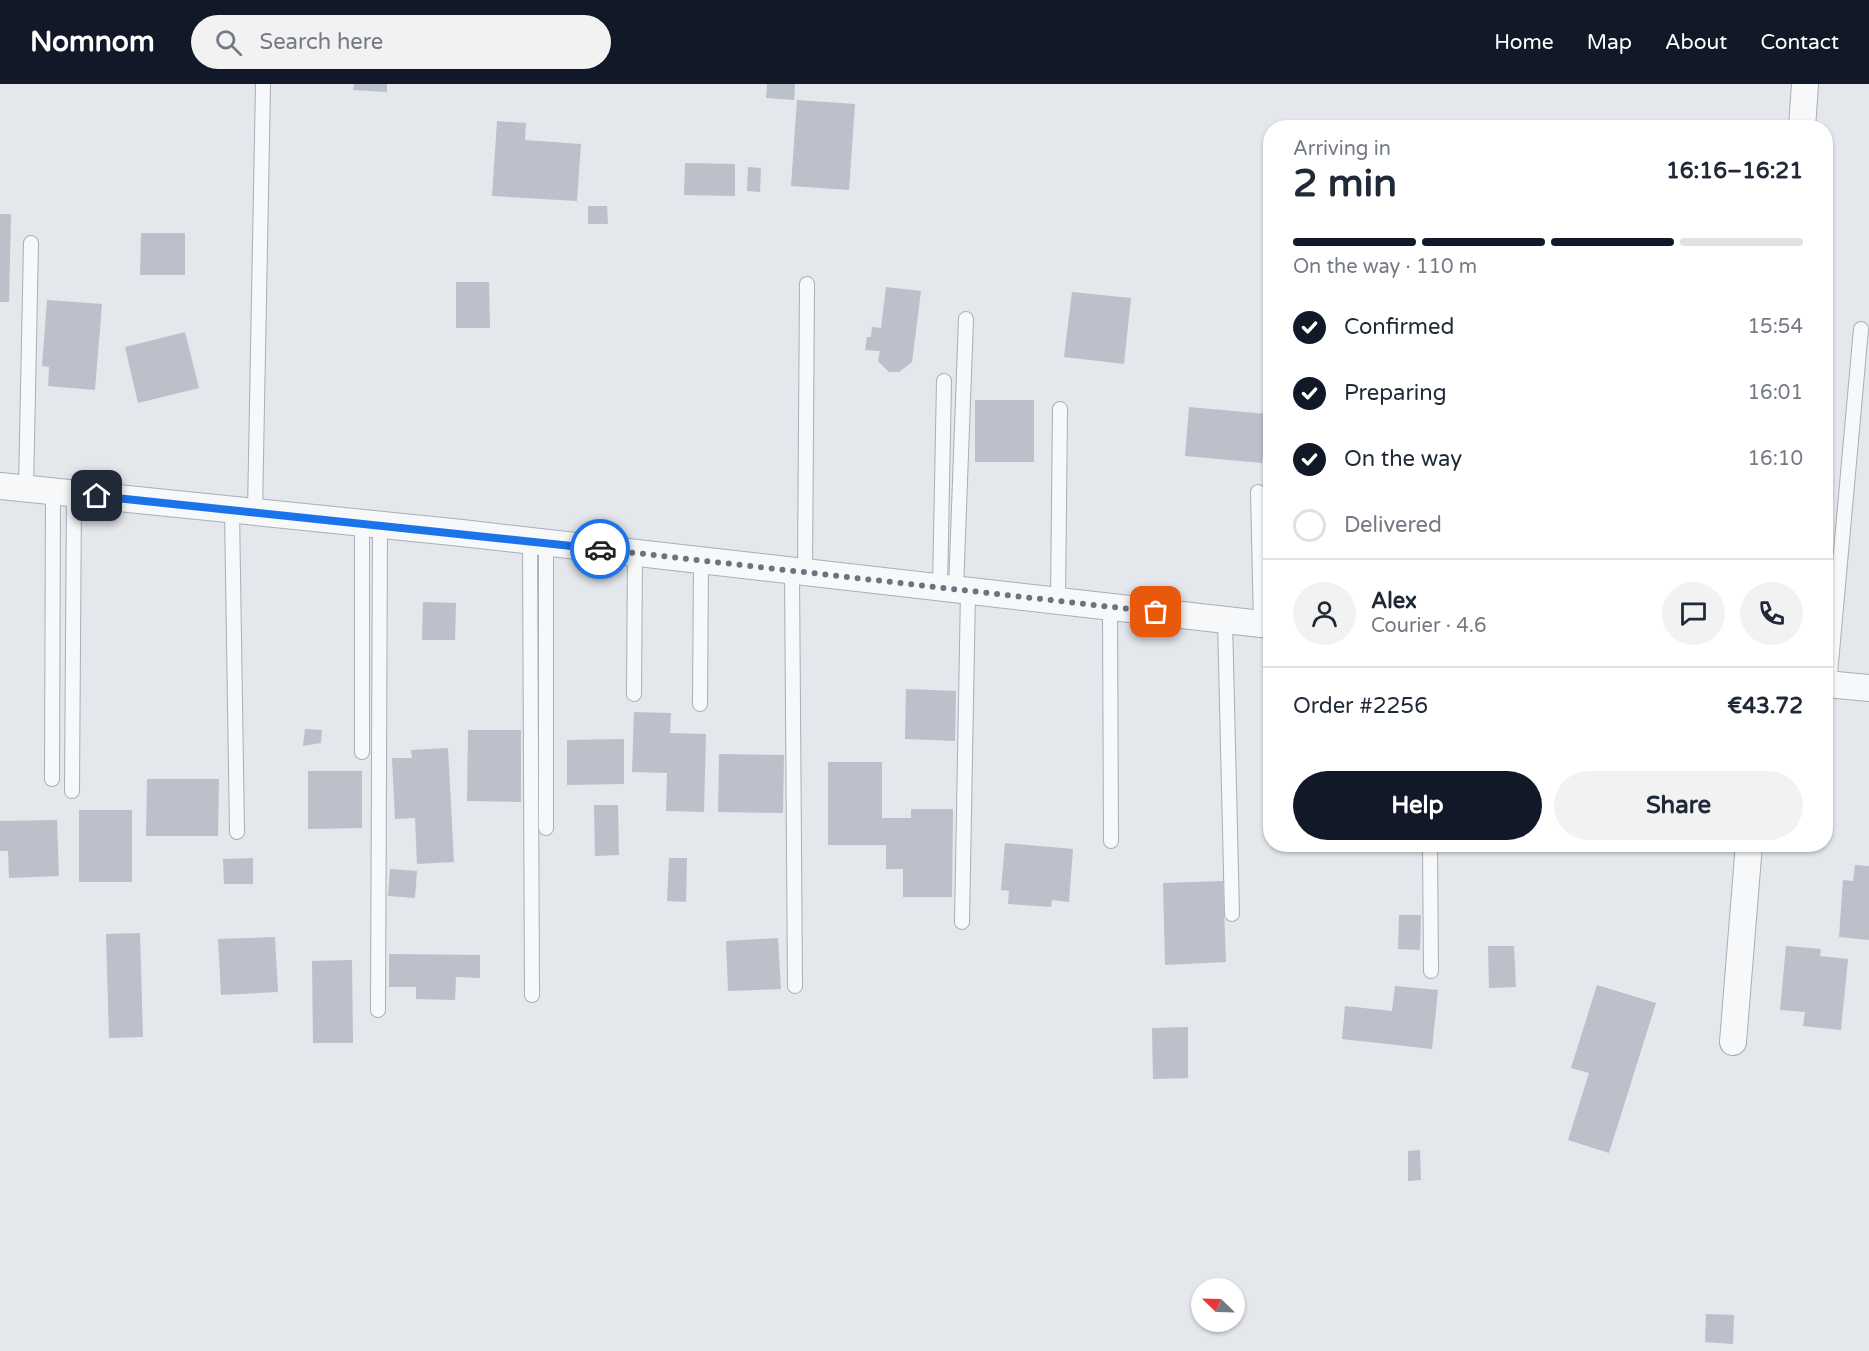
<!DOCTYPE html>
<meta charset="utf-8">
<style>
body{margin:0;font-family:"Varela Round",sans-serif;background:#f2f2f3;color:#1f2937;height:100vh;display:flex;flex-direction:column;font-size:22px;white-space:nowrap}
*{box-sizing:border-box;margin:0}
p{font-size:20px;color:#747a83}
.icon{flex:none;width:33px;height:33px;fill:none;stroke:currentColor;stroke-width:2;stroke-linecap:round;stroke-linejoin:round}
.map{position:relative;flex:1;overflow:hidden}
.side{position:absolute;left:1263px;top:36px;width:570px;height:732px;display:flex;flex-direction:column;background:#fff;border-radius:24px;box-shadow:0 2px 4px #0004}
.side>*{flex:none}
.needle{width:39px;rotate:293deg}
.tools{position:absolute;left:1191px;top:1194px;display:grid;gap:12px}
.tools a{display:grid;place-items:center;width:54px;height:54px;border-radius:50%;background:#fff;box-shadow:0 2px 4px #0004;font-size:30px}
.pin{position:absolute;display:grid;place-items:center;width:51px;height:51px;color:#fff;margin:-26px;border-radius:12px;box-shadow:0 3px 9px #0006}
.courier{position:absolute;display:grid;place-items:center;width:60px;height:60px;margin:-30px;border:4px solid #1a73e8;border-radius:50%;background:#fff;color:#222;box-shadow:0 2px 8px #0007}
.head em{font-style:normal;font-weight:700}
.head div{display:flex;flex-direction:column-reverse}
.head{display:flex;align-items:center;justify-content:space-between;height:102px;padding:0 30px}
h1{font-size:39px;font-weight:700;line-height:45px}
.bar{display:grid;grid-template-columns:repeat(4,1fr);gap:9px 6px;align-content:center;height:72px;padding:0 30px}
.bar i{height:8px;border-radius:4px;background:#e0e1e3}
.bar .current{background:#111827}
.bar p{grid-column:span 4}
.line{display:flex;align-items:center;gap:15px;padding:0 30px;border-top:2px solid #e0e1e3}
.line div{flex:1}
.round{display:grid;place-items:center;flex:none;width:63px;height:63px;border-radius:32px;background:#f2f2f3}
ol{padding:0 30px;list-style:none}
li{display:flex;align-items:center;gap:18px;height:66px}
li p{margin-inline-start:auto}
li .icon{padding:6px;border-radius:50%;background:#111827;color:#fff;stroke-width:4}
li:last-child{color:#747a83}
li i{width:33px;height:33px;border:3px solid #e0e1e3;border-radius:50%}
.action{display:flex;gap:12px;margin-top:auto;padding:12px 30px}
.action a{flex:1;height:69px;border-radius:36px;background:#111827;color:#fff;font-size:24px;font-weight:700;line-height:69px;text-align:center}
.action a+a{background:#f2f2f3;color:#1f2937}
header{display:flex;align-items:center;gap:36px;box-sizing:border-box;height:84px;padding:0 30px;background:#111827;color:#fff}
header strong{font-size:28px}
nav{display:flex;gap:33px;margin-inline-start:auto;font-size:21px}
.search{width:420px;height:54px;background:#f2f2f3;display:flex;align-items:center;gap:15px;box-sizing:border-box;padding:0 21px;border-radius:33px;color:#747a83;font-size:22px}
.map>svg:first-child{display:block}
.building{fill:#bbc0ca}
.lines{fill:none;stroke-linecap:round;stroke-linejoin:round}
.service-casing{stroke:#a9aeb7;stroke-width:16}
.minor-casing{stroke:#a9aeb7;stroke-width:28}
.service{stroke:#f7f8fa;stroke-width:14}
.minor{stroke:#f7f8fa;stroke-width:26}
.done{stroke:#6c737f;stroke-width:6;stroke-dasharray:0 10.8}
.route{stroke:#1a73e8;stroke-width:8}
</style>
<header>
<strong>Nomnom</strong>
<div class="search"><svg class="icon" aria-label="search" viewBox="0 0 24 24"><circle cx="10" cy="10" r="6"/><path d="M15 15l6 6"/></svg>Search here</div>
<nav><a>Home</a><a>Map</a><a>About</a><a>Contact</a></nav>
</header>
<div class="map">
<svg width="1869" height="1267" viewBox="0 0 1869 1267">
<rect width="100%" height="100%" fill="#e4e7ec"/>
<g class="building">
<path d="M354,0H387V8L353,6Z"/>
<path d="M767,0H795L794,16L766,14Z"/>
<path d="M797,16L855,20L849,106L791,102Z"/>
<path d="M497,37L526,39L525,56L581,60L577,117L492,112Z"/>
<path d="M685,79L735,80V112L684,111Z"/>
<path d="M748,83L761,84L760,108L747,107Z"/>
<path d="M588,122H607L608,140H588Z"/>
<path d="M0,130H11L9,218H0Z"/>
<path d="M141,149H185V191H140Z"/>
<path d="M456,198H489L490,244H456Z"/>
<path d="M886,203L921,207L912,278L899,288H889L878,277L880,267L865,266L867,253H871L872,243L881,244Z"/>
<path d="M1072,208L1131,214L1124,280L1064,273Z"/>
<path d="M47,216L102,220L95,306L48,302L49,283L42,282Z"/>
<path d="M185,248L199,304L138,319L125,263Z"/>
<rect x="975" y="316" width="59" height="62"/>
<path d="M1189,323L1267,330L1262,379L1185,372Z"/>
<path d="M423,518L456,519L455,556H422Z"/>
<path d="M906,605L956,607L955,657L905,655Z"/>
<path d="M634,628L671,629L670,649L706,650L704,728L666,727L667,689L632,688Z"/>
<path d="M305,645L322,646L321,659L303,662Z"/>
<path d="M468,646H521V718L467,717Z"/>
<path d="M624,655V700L567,701V656Z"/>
<path d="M448,664L454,778L417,780L415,734L395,735L392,674H412L411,666Z"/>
<path d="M719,670L784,671L783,729L718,728Z"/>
<path d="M828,678H882V734H911V725H953L952,813H903V785H886V761H828Z"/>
<path d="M308,687H362V744L308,745Z"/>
<path d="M147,695H219L218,752H146Z"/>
<path d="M594,721H618L619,771L595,772Z"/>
<rect x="79" y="726" width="53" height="72"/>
<path d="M57,736L59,792L9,794L8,767H0V737Z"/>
<path d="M1005,759L1073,765L1069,818L1052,816L1051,823L1008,820L1009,807L1001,806Z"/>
<path d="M253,774V800H224L223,775Z"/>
<path d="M669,774H687L686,818L667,817Z"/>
<path d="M1855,781L1869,782V856L1839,853L1843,796L1853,797Z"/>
<path d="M390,785L417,787L415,814L388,812Z"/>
<path d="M1223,797L1226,878L1165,881L1163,799Z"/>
<path d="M1399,831H1421L1420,866L1398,865Z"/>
<path d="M140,849L143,953L109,954L106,850Z"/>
<path d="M275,853L278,908L221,911L218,855Z"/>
<path d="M778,854L781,905L728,907L726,857Z"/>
<path d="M1488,862H1514L1516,903L1489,904Z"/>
<path d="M1786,862L1821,865L1820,872L1848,875L1841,946L1803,942L1805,928L1780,926Z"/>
<path d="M389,870L480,871V894L456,893L455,916L416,915V903H389Z"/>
<path d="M352,876L353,959H313L312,877Z"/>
<path d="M1597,901L1656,919L1609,1069L1568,1056L1589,989L1571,984Z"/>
<path d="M1395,902L1438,906L1432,965L1342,955L1345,922L1392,927Z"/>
<path d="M1188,943V994L1153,995L1152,944Z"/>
<path d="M1420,1066L1421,1096L1408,1097V1067Z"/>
<path d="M1706,1230L1734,1231L1733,1260L1705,1258Z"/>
</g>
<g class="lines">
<g class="service-casing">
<g id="service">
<path d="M26,405L31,159"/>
<path d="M1258,408L1261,540"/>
<path d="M232,426L237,748"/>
<path d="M255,428L263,0"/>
<path d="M530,457L532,911"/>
<path d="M792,487L795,902"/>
<path d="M805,488L807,200"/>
<path d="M940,504L944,297"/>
<path d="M956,505L966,235"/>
<path d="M1058,517L1060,325"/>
<path d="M1110,523L1111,757"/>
<path d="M1225,536L1232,830"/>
<path d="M1829,601L1861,245"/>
<path d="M634,610L635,469"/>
<path d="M700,620L701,477"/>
<path d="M362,668V439"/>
<path d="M52,695L53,408"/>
<path d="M72,707L74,410"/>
<path d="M546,744V459"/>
<path d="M1430,760L1431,887"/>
<path d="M962,838L968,507"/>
<path d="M378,926L380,441"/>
</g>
</g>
<g class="minor-casing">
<g id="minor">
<path d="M1802,44L1805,0"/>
<path d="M0,402L462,449L1270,541"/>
<path d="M1826,600L1869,604"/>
<path d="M1733,958L1749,760"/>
</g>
</g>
<use href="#service" class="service"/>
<use href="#minor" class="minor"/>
</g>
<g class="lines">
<path class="done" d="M600,465L1156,528"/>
<path class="route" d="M97,412L600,465"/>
</g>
</svg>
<div class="tools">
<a><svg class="needle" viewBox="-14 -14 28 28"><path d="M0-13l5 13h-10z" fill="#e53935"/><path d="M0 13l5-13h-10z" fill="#747a83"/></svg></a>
</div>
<div class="pin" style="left:1156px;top:528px;background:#ea580c"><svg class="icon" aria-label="bag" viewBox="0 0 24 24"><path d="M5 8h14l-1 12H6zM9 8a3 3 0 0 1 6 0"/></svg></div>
<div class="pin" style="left:97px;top:412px;background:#1f2937"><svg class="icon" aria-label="home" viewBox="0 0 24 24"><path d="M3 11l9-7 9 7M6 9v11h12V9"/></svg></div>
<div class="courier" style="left:600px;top:465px"><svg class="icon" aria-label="car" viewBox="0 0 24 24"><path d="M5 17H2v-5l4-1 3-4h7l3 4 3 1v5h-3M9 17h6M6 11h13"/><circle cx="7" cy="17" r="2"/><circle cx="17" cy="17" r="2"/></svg></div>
<section class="side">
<div class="head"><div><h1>2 min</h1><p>Arriving in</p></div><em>16:16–16:21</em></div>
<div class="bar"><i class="current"></i><i class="current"></i><i class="current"></i><i></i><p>On the way · 110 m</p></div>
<ol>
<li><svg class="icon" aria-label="check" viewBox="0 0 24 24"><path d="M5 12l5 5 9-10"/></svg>Confirmed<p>15:54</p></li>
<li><svg class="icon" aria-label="check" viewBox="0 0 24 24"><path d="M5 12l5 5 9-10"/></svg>Preparing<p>16:01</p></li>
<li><svg class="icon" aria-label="check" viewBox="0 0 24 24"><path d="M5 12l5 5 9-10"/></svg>On the way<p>16:10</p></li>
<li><i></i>Delivered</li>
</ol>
<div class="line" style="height:108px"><a class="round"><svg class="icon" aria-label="person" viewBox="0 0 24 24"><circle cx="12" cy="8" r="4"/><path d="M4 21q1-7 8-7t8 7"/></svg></a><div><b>Alex</b><p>Courier · 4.6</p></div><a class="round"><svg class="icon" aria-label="chat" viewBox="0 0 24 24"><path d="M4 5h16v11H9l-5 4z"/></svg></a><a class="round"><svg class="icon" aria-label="phone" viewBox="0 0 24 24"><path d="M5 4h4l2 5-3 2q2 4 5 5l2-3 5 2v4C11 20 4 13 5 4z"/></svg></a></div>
<div class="line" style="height:78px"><div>Order #2256</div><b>€43.72</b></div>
<div class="action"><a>Help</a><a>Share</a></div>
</section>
</div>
